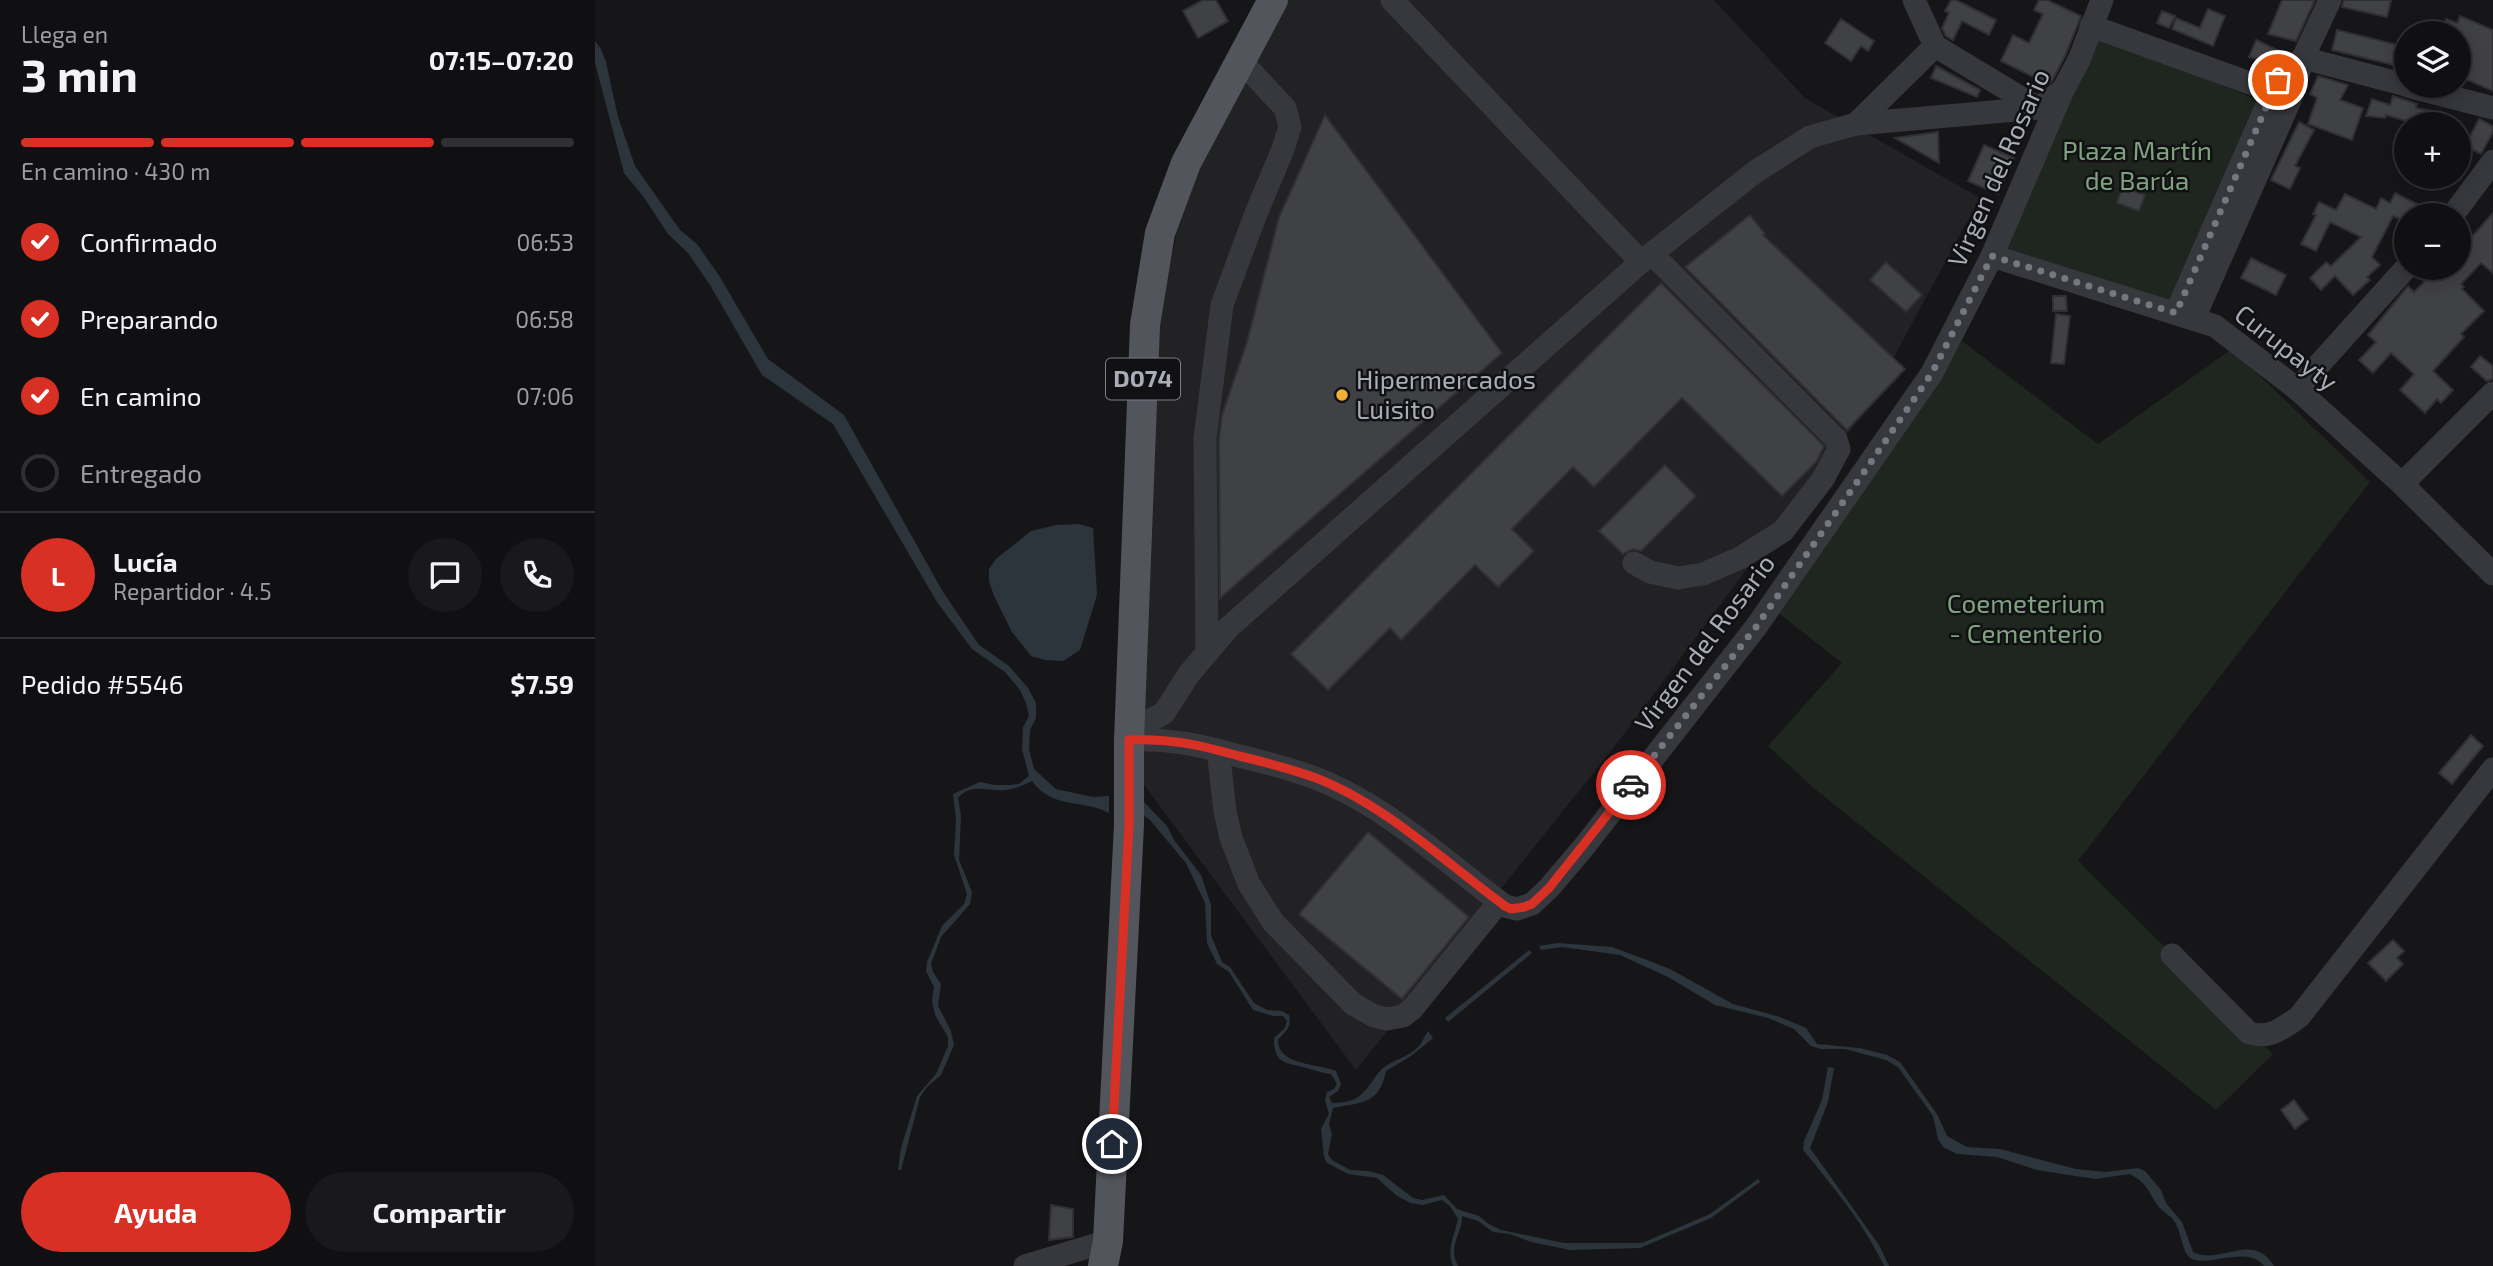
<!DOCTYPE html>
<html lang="es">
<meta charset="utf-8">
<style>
body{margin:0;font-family:"Exo 2",sans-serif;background:#19191b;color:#f1f3f6;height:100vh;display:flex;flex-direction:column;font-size:26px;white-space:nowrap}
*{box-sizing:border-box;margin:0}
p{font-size:23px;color:#9c9d9f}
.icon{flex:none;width:38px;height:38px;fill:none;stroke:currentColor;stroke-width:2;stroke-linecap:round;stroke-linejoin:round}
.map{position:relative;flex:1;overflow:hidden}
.details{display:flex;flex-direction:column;background:#101012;width:595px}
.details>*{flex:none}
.tools{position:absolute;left:1799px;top:21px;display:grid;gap:14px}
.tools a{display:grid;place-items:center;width:77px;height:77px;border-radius:50%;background:#101012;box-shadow:0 4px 18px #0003,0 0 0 2px #303032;font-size:35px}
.pin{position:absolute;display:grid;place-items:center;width:60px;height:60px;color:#fff;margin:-30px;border:4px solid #fff;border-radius:50%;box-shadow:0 2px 7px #0007}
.courier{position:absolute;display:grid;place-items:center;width:70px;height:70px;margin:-35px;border:5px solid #d93025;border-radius:50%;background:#fff;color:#222;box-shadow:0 2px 9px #0007}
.overview em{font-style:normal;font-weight:700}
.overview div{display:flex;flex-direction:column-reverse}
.overview{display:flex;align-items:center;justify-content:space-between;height:119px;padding:0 21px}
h1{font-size:46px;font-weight:700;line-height:52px}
.bar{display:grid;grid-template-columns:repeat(4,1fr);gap:10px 7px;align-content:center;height:84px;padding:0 21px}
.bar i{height:9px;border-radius:5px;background:#303032}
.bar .current{background:#d93025}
.bar p{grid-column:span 4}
.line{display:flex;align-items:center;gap:18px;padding:0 21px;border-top:2px solid #303032}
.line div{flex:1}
.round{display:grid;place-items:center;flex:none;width:74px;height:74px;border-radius:37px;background:#19191b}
ol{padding:0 21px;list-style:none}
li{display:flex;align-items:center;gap:21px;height:77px}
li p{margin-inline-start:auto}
li .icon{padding:7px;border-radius:50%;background:#d93025;color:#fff;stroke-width:4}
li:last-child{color:#9c9d9f}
li i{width:38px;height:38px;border:4px solid #303032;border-radius:50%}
.button{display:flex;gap:14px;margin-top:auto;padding:14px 21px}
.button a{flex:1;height:80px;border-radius:42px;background:#d93025;color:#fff;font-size:28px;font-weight:700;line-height:80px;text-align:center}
.button a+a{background:#19191b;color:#f1f3f6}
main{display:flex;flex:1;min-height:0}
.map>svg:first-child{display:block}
.built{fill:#222225}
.green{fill:#1e261f}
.water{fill:#2c353c}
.building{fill:#404145;stroke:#303034;stroke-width:2}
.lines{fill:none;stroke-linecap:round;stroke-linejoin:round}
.minor{stroke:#37383d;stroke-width:23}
.major{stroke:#53555c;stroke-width:30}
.done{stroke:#757880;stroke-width:7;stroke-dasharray:0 12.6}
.route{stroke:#d93025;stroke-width:9}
.poi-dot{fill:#f2b134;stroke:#111113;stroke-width:2.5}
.labels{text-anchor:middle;stroke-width:5;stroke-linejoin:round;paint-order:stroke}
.shield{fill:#111113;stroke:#7b7e86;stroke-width:2}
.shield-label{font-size:24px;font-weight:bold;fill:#a8adb8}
.park-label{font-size:26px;fill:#7fa381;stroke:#111113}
.street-label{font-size:26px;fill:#a8adb8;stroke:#111113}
.poi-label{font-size:26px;fill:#a8adb8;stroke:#111113;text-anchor:start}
</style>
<main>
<section class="details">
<div class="overview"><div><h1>3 min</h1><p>Llega en</p></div><em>07:15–07:20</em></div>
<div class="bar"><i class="current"></i><i class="current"></i><i class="current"></i><i></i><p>En camino · 430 m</p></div>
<ol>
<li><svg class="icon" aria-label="check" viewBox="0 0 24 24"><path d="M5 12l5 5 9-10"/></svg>Confirmado<p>06:53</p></li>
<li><svg class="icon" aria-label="check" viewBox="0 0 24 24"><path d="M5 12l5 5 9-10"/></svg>Preparando<p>06:58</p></li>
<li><svg class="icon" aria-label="check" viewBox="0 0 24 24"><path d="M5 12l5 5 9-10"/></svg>En camino<p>07:06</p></li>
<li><i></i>Entregado</li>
</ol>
<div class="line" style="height:126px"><b class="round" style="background:#d93025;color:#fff">L</b><div><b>Lucía</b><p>Repartidor · 4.5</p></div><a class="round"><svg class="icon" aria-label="chat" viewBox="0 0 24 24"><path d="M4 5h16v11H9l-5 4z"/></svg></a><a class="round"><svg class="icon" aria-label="phone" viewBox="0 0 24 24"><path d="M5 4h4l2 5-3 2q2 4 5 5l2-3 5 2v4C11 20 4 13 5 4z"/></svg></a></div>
<div class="line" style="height:91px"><div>Pedido #5546</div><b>$7.59</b></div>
<div class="button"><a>Ayuda</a><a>Compartir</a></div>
</section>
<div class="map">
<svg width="1898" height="1266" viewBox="0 0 1898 1266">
<rect width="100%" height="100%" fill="#161618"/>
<path class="built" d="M683,0H1119L1210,98L1385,198L1269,412L1023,742L761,1070L535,766L563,315L591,193Z"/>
<g class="green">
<path d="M1500,33L1668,102L1578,302L1400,255Z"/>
<path d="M1367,341L1503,444L1637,349L1775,482L1483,861L1678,1054L1621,1110L1221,790L1173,746L1247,663L1182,612Z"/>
</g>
<g class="water">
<path d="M0,41L6,49L11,62L23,117L40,166L85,230L102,244L125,277L173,359L249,415L348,592L384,645L414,666L433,688L441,703V718L435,730L434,749L439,769L461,789L498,797L514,796V813C489,799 458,810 437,781C429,785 420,789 411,790C394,792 377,782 363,798L366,816L364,860L377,892L375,904L346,937L336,964L338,972L346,984L343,1006L356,1031L359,1045L346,1075L332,1087L325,1097L306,1170H303L306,1148L322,1096L341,1074L353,1046V1037L340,1015L337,1001L339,987L331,971L332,962L347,926L369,904L372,894L359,855L361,819L358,794L385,782L400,785H415L424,784L434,776L427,749L428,727L434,716L431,703L425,690L410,672L377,649L342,602L238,424L167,375L115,285L93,253L73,234L48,196L29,173L0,63Z"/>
<path d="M484,524L498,528L502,595L485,650L468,661L450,660L436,656L417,632L399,596L394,581V569L401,559L436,531L461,525Z"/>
<path d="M547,800L572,826L579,840L606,875L616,905V935L627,962L635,967L659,1003L672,1010L687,1011L694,1015C697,1027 691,1031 683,1040C683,1066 722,1063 741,1071L746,1084L743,1091L734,1097L737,1103C744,1103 757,1102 763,1097C773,1091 779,1076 788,1068C799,1059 815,1057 825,1045C828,1041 830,1035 833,1031L838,1038L816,1056L791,1071C784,1105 767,1102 738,1108L734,1124L737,1134L733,1154L737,1160L755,1170L773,1171L788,1175L818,1198L827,1200L849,1195L862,1209L884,1216L894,1224L906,1230L969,1243H1047L1115,1214L1163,1179L1165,1182L1116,1218L1045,1248L975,1250L936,1242L915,1234L898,1232L883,1221L867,1216C868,1232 852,1246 863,1266H858C851,1248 860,1235 863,1219L855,1206L847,1200L828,1205L816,1203L802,1196L782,1178L753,1174L732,1163L729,1157L726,1129L734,1114L730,1100L732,1092L739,1089L742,1084L736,1074C725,1073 717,1069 707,1067C688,1062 679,1062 679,1038L690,1028L692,1021L688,1016H678L658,1010L634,972L622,964L612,943L610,903L591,863L555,820L546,814Z"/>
<path d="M962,943L1017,947L1052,960L1075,969L1138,1004L1185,1017L1211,1028L1222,1044L1265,1048L1292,1055L1305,1062L1342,1114L1352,1136L1372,1147L1405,1149L1481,1169L1511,1172L1543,1168L1550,1171L1566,1190L1571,1203L1587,1222L1598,1252C1625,1266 1658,1230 1679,1266H1669C1653,1245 1618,1266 1597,1259C1586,1253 1587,1231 1579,1221C1576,1216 1571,1214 1567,1210C1553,1196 1557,1186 1535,1174L1500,1179L1442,1170L1402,1157L1362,1154L1348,1147L1343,1139L1338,1116L1303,1067L1291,1060L1250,1049H1226L1216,1046L1199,1029L1173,1018L1120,1005L1073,977L1025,955L967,947L946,950L944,946Z"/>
<path d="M934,950L937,953L853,1022L850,1018Z"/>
<path d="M1233,1067L1239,1068L1233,1102L1215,1148L1284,1245L1294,1266H1289C1270,1225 1237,1185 1208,1150L1209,1141L1227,1100Z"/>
</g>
<g class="building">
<path d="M608,0H621L633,21L603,38L588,11Z"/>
<path d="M1356,0H1361L1401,20L1394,35L1367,21L1358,40L1351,36L1347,28L1354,13L1350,11Z"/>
<path d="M1444,0H1452L1486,16L1471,54L1457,81L1453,84L1406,61L1418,35L1434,43L1448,14L1439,10Z"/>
<path d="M1687,0H1720L1701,41L1673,34Z"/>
<path d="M1749,0H1796L1792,17L1747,7Z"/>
<path d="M1613,9L1630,16L1618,46L1577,29L1581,18L1605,28Z"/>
<path d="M1567,11L1580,16L1574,28L1562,23Z"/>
<path d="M1865,16L1898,30V91L1864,76V33H1845L1851,19L1862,23Z"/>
<path d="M1246,19L1279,41L1273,51L1266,46L1256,61L1230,43Z"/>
<path d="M1742,30L1811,47V68L1737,50Z"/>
<path d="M1661,40L1691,54L1680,64L1654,57Z"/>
<path d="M1341,66L1385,90L1382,97L1336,78Z"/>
<path d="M1723,76L1753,85L1745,100L1768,108L1757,140L1713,124L1722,98L1715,94Z"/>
<path d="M1798,96L1822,104L1821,108L1844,112L1841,124L1808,120L1791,115L1790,118L1771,116L1777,99L1795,105Z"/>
<path d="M730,115L907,353L625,598L624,439L627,415L652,342L684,217Z"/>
<path d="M1884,119L1898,126V132L1886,154L1870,146Z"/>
<path d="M1704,122L1719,130L1700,166L1705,168L1695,189L1676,180Z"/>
<path d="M1343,132L1344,163L1300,138Z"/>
<path d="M1389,145L1419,158L1403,194L1373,181Z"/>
<path d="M1527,187L1550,195L1544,211L1522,203Z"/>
<path d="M1800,193L1822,204L1816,215H1811V222L1798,216L1777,257L1785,265L1772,277L1775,280L1758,295L1740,276L1726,290L1715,278L1731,262L1736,266L1766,237L1735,222L1721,251L1706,244L1721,215L1718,214L1724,202L1741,210L1750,194L1781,209L1786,198L1795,203Z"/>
<path d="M1898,213V273L1886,263L1866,284L1869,287L1867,289L1889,311L1866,334L1869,337L1838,371L1858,390L1846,403L1842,399L1830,413L1805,390L1819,374L1796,353L1778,373L1764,360L1781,342L1773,335L1813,286L1819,292L1843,268H1864V251Z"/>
<path d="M1155,215L1170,234L1168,235L1310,369L1252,430L1090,267Z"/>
<path d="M1656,258L1691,275L1681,295L1646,278Z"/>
<path d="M1291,262L1327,295L1311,312L1275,280Z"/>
<path d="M1066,283L1229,446L1222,461L1187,496L1087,398L999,487L978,467L917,529L939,551L903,587L880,565L806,640L795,628L733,690L696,654Z"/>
<path d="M1458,296H1471L1472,311H1458Z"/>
<path d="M1461,314L1475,316L1469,364L1456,363Z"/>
<path d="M1885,356L1898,366V379L1892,381L1876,367Z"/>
<path d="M1070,465L1101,496L1046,551L1038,549L1028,554L1004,531Z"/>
<path d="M1876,735L1888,746L1857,784L1844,773Z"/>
<path d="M773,832L874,917L807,999L704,914Z"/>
<path d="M1798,940L1809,951L1802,958L1808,964L1791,981L1773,963Z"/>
<path d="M1699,1100L1713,1119L1700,1129L1686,1110Z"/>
<path d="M456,1205L478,1209V1237L454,1240Z"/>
</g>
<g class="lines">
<g class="minor">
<path d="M797,0L1046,262"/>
<path d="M1319,0L1340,46"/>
<path d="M1496,26L1691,96"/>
<path d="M1708,58L1811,85"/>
<path d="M1813,86L1898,108"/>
<path d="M1261,124L1340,46L1443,108"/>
<path d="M1858,215L1898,161"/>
<path d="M1397,256L1620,326L1702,389L1807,484L1898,574"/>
<path d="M1581,313L1683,80L1708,58"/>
<path d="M1599,318L1696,98L1708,58L1735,0"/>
<path d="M1702,389L1811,268"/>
<path d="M1807,484L1898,393"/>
<path d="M1039,563L1055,572L1083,578L1108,574L1145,558L1188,531L1228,479L1244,449L1241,439L1057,254"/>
<path d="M612,653L610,438L627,305L660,216L688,149L695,127L690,108L646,61"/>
<path d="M534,728L556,720L569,713L594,674L633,628L1046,262L1160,172L1215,137L1261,124L1443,108L1468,90"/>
<path d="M534,740C574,738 605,745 644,756C669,762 696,769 720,778C789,804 852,863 910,906L922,909L937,904L954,888L988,848L1161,627L1337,373L1397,256L1468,90L1484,60L1507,0"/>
<path d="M623,750L630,811L636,838L654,884L678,922L758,1004L779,1016L792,1019L808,1016L817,1009L904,902"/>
<path d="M1577,955L1654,1033C1676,1039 1686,1029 1704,1017L1898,769"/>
<path d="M430,1266L513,1241"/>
</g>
<path class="major" d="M508,1266L513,1241L534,825V740L550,325L565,233L591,163L678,0"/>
</g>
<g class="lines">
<path class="done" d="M1036,785L1161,627L1276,462L1337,373L1397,256L1581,313L1683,80"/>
<path class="route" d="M517,1144L534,825V740C575,738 605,745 644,756C669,762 696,769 721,778C789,804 851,863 910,906L916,909L929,907L937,904L954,888L1036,785"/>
</g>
<circle class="poi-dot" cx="747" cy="395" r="7"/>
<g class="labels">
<rect class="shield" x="511" y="358.5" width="74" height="41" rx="5"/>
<g class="shield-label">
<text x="548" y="387">D074</text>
</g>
<g class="park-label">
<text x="1542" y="160">Plaza Martín<tspan x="1542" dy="30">de Barúa</tspan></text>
<text x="1431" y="613">Coemeterium<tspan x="1431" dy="30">- Cementerio</tspan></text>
</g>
<g class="street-label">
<text transform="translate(1404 168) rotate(-66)" y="9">Virgen del Rosario</text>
<text transform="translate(1691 348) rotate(38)" y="9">Curupayty</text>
<text transform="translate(1110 643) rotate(-53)" y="9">Virgen del Rosario</text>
</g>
<g class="poi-label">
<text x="761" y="389">Hipermercados<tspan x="761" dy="30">Luisito</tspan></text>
</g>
</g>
</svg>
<div class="tools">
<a><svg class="icon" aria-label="layers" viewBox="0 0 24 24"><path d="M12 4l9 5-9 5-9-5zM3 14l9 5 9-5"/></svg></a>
<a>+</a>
<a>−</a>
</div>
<div class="pin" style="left:1683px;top:80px;background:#ea580c"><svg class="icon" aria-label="bag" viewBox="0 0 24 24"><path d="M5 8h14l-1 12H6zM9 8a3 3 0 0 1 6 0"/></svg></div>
<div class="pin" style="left:517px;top:1144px;background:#1f2937"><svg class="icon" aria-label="home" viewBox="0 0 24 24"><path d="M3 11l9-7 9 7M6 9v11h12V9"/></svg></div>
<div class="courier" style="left:1036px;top:785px"><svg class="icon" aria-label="car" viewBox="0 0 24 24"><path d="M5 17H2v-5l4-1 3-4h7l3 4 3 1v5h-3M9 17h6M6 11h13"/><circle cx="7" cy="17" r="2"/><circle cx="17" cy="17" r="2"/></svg></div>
</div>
</main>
